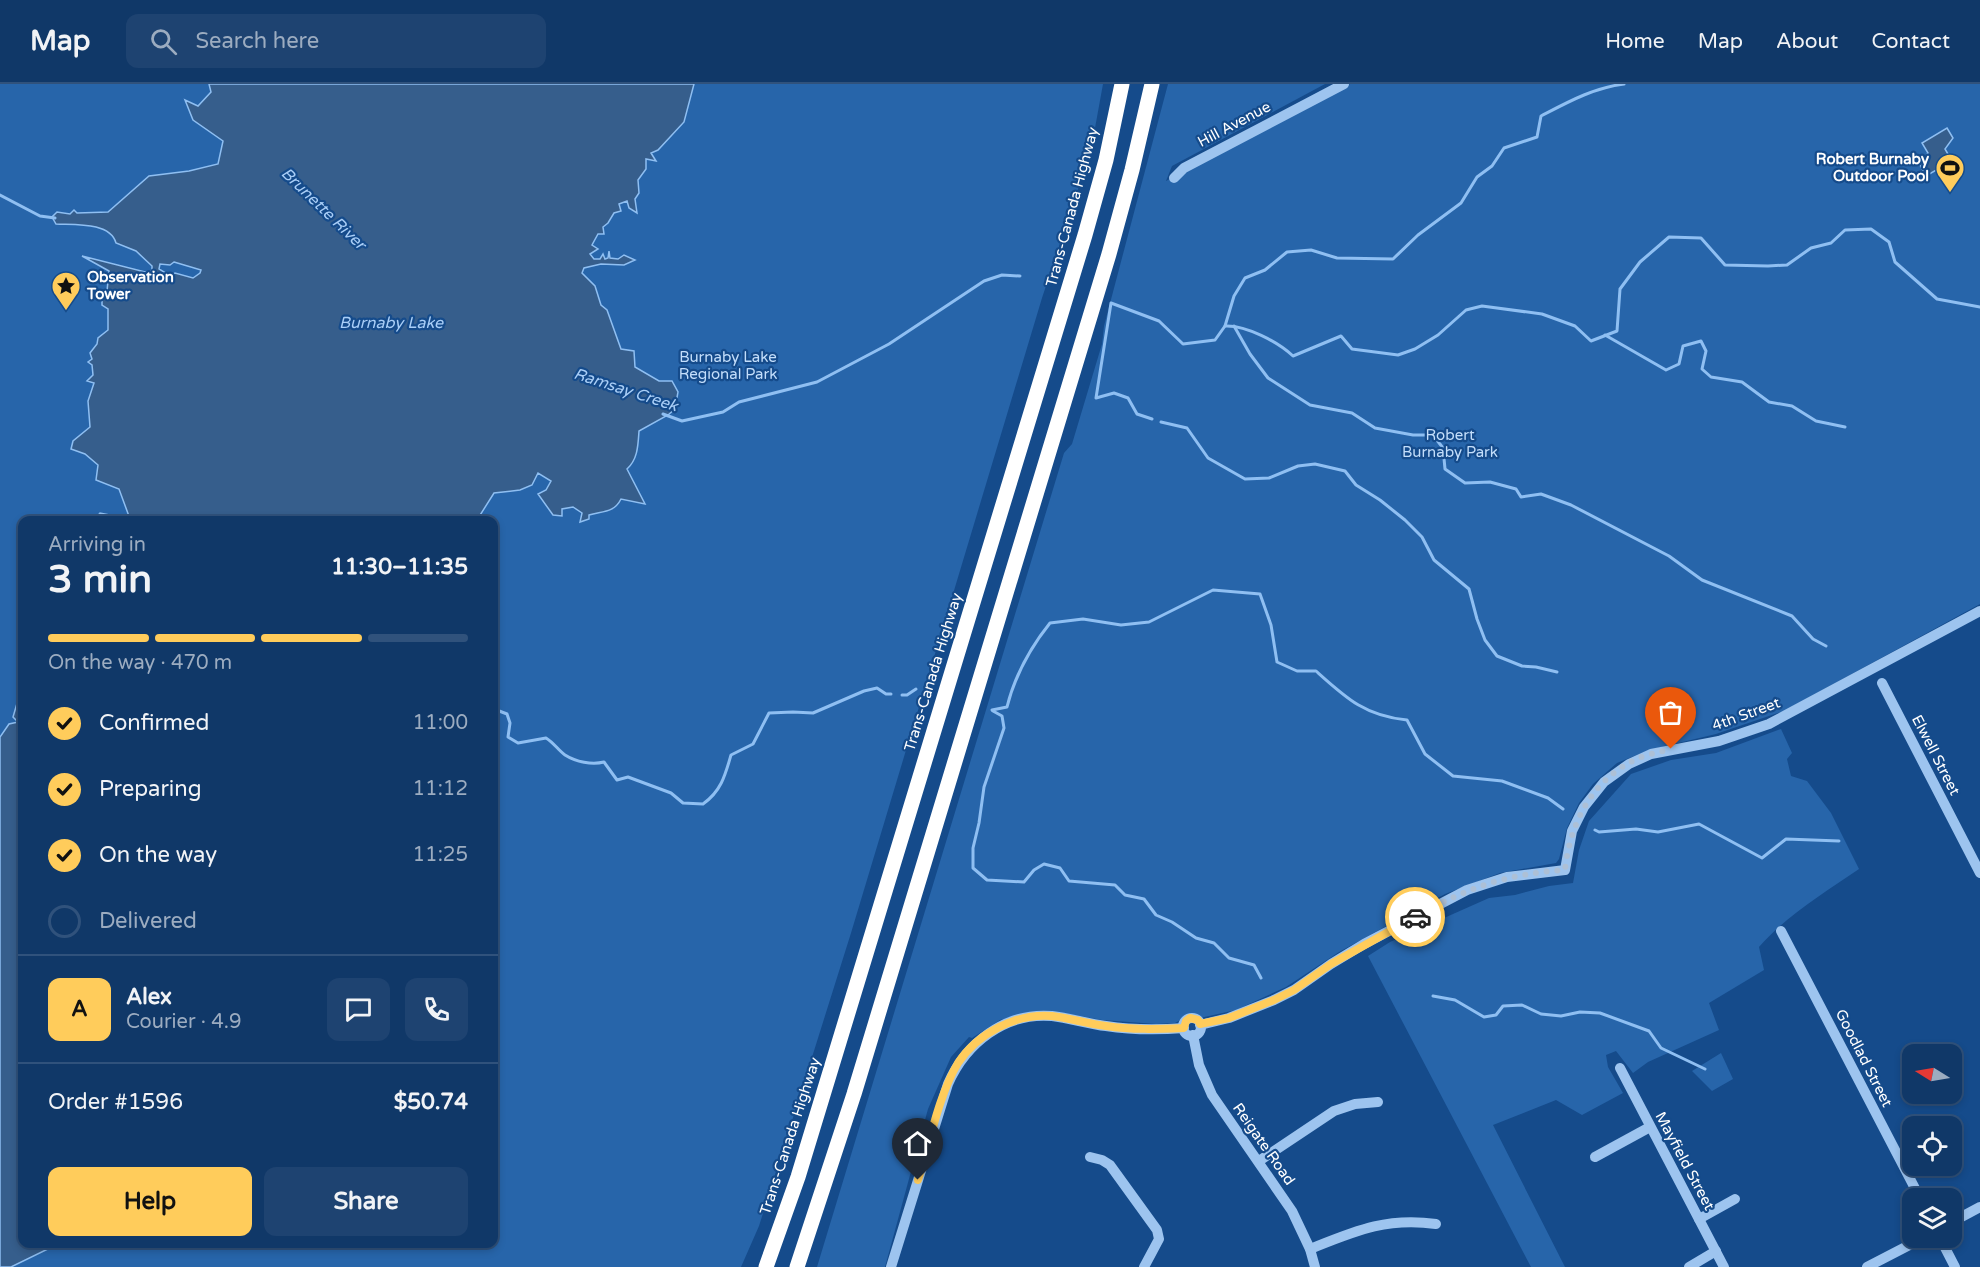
<!DOCTYPE html>
<meta charset="utf-8">
<style>
body{margin:0;font-family:"Varela Round",sans-serif;background:#1e4371;color:#f1f3f6;height:100vh;display:flex;flex-direction:column;font-size:22px;white-space:nowrap}
*{box-sizing:border-box;margin:0}
p{font-size:20px;color:#9cacc0}
.icon{flex:none;width:33px;height:33px;fill:none;stroke:currentColor;stroke-width:2;stroke-linecap:round;stroke-linejoin:round}
.map{position:relative;flex:1;overflow:hidden}
.sheet{position:absolute;left:18px;top:432px;width:480px;height:732px;display:flex;flex-direction:column;background:#103868;border-radius:12px;box-shadow:0 3px 9px #0003,0 0 0 2px #30527c}
.sheet>*{flex:none}
.needle{width:39px;rotate:281deg}
.controls{position:absolute;left:1902px;top:960px;display:grid;gap:12px}
.controls a{display:grid;place-items:center;width:60px;height:60px;border-radius:12px;background:#103868;box-shadow:0 3px 9px #0003,0 0 0 2px #30527c;font-size:30px}
.pin{position:absolute;display:grid;place-items:center;width:51px;height:51px;color:#fff;margin:-62px -26px;border-radius:50% 50% 50% 0;rotate:-45deg;box-shadow:0 0 6px #0007}
.pin .icon{rotate:45deg}
.courier{position:absolute;display:grid;place-items:center;width:60px;height:60px;margin:-30px;border:4px solid #ffcc5b;border-radius:50%;background:#fff;color:#222;box-shadow:0 2px 8px #0007}
.headline em{font-style:normal;font-weight:800}
.headline div{display:flex;flex-direction:column-reverse}
.headline{display:flex;align-items:center;justify-content:space-between;height:102px;padding:0 30px}
h1{font-size:39px;font-weight:800;line-height:45px}
.bar{display:grid;grid-template-columns:repeat(4,1fr);gap:9px 6px;align-content:center;height:72px;padding:0 30px}
.bar i{height:8px;border-radius:4px;background:#30527c}
.bar .selected{background:#ffcc5b}
.bar p{grid-column:span 4}
.line{display:flex;align-items:center;gap:15px;padding:0 30px;border-top:2px solid #30527c}
.line div{flex:1}
.round{display:grid;place-items:center;flex:none;width:63px;height:63px;border-radius:12px;background:#1e4371}
ol{padding:0 30px;list-style:none}
li{display:flex;align-items:center;gap:18px;height:66px}
li p{margin-inline-start:auto}
li .icon{padding:6px;border-radius:50%;background:#ffcc5b;color:#111;stroke-width:4}
li:last-child{color:#9cacc0}
li i{width:33px;height:33px;border:3px solid #30527c;border-radius:50%}
.button{display:flex;gap:12px;margin-top:auto;padding:12px 30px}
.button a{flex:1;height:69px;border-radius:12px;background:#ffcc5b;color:#111;font-size:24px;font-weight:800;line-height:69px;text-align:center}
.button a+a{background:#1e4371;color:#f1f3f6}
header{display:flex;align-items:center;gap:36px;box-sizing:border-box;height:84px;padding:0 30px;background:#103868;border-bottom:2px solid #30527c}
header strong{font-size:28px}
nav{display:flex;gap:33px;margin-inline-start:auto;font-size:21px}
.search{width:420px;height:54px;background:#1e4371;display:flex;align-items:center;gap:15px;box-sizing:border-box;padding:0 21px;border-radius:12px;color:#9cacc0;font-size:22px}
.map>svg:first-child{display:block}
.green{fill:#2765aa;fill-rule:evenodd}
.water{fill:#365e8c;stroke:#8fbff2;stroke-width:1.5;fill-rule:evenodd}
.lines{fill:none;stroke-linecap:round;stroke-linejoin:round}
.stream{stroke:#8fbff2;stroke-width:3}
.minor{stroke:#9dc4ef;stroke-width:10}
.highway{stroke:#fff;stroke-width:15}
.done{stroke:#adc0d6;stroke-width:6;stroke-dasharray:0 10.8}
.route{stroke:#ffcc5b;stroke-width:8}
.labels{text-anchor:middle;stroke-width:4.5;stroke-linejoin:round;paint-order:stroke}
.street-label{font-size:15px;fill:#fff;stroke:#154b8b}
.poi-label{font-size:15px;font-weight:bold;fill:#fff;stroke:#154b8b;text-anchor:end}
.park-label{font-size:15px;fill:#c3defb;stroke:#154b8b}
.water-label{font-size:16px;font-style:italic;fill:#a9cef7;stroke:#154b8b}
</style>
<header>
<strong>Map</strong>
<div class="search"><svg class="icon" aria-label="search" viewBox="0 0 24 24"><circle cx="10" cy="10" r="6"/><path d="M15 15l6 6"/></svg>Search here</div>
<nav><a>Home</a><a>Map</a><a>About</a><a>Contact</a></nav>
</header>
<div class="map">
<svg width="1980" height="1183" viewBox="0 0 1980 1183">
<rect width="100%" height="100%" fill="#154b8b"/>
<g class="green">
<path d="M0,0H1103L1091,66L1042,214L851,849L759,1142L741,1183H0ZM22,436H494V1160H22Z"/>
<path d="M1168,0H1325L1172,82L1166,97L1350,0H1980V520L1784,627L1716,650L1649,666L1617,679L1593,700L1579,719L1567,744L1559,775L1556,779L1500,789L1445,810L1339,868L1286,903L1236,926L1200,934L1188,932L1175,939L1156,940L1102,936L1063,929L1031,928L1000,936L972,954L969,953L951,973L928,1025L885,1183H817L1064,369L1072,360L1102,260L1104,242Z"/>
<path d="M1781,645L1792,669L1787,675L1791,692L1807,697L1831,729L1859,785C1824,809 1787,831 1759,863L1764,886L1709,919L1719,946L1648,978L1633,989L1616,967L1606,971L1608,983L1623,1009L1582,1031L1556,1016L1493,1041L1565,1183H1531L1368,872L1390,858L1489,814L1515,811L1549,802L1573,799L1579,766L1589,737L1631,690L1671,676L1716,669Z"/>
<path d="M1721,969L1733,995L1712,1007L1692,987Z"/>
</g>
<g class="water">
<path d="M209,0H694L684,38L658,66L651,69L656,77L646,75V85L638,96L639,109L635,115L637,129L629,124L627,117L619,120L621,127L614,129L608,139L603,143L604,150H598L592,161L598,165L590,170L594,175H600L603,170L605,175L608,174L609,167L610,174L618,175L624,171L635,176L624,181L601,180L584,184L582,189L595,202L601,221L607,226L621,265L634,267L635,283L659,297H672L678,308L675,325L668,331L639,347C638,361 638,375 627,385L645,420L621,415C614,429 603,427 589,431V435L580,438L582,429L573,423L562,425V432L553,431L538,410L546,406L551,397L538,389L532,401L520,406L494,409L477,436H94L100,429L130,435L119,405L96,396L98,381L85,370L71,365L73,357L90,343L88,317L94,299L87,297L93,291L92,281L88,278L92,275L90,269L97,260L98,254L108,246V225L102,221V211L107,207L109,187L82,172L149,189L152,186V182L136,167L116,159C110,138 75,141 56,140L52,133L57,128L70,130L74,126L77,129L108,128L149,92L189,87L218,80L223,57L193,36L185,16L198,22L211,8ZM174,178L201,186L200,189L193,194L175,189L166,194L160,189L164,188L159,185L160,180L170,181Z"/>
<path d="M1947,44L1953,54L1945,65L1952,77L1926,92L1920,81L1928,69L1922,59Z"/>
<path d="M18,616L22,617V1160H51L50,1164L11,1183H0V653L9,640L18,638L13,633Z"/>
</g>
<g class="lines">
<g class="stream">
<path d="M0,111L40,132L55,134"/>
<path d="M1225,242L1234,212L1245,194L1265,186L1287,168L1311,166L1337,174L1393,175L1418,151L1461,119L1477,93L1492,82L1504,64L1537,53L1541,32C1568,18 1593,4 1624,0"/>
<path d="M1234,242L1250,270L1268,294L1310,321L1352,329L1375,344L1413,351H1433L1443,364L1445,385L1465,399L1490,398L1516,405L1521,413L1541,410L1571,421L1669,472L1702,496L1792,532L1813,555L1826,562"/>
<path d="M1605,251L1666,286L1679,280L1683,262L1701,257L1706,267L1702,285L1711,293L1742,298L1769,318L1792,322L1816,337L1845,343"/>
<path d="M663,330L682,337L723,328L739,318L817,298L889,260L984,197L1002,191L1020,192"/>
<path d="M1152,335L1137,330L1128,314L1114,309L1096,314L1111,219L1159,237L1183,260L1215,256L1225,242C1246,241 1278,258 1293,272L1341,252L1352,265L1398,271L1415,265L1438,251L1466,226L1482,222L1542,230L1575,242L1591,257L1617,247L1620,205L1640,178L1669,153L1701,154L1725,181L1768,182L1787,181L1811,164L1831,159L1845,146L1871,145L1889,158L1895,178L1937,215L1980,223"/>
<path d="M1161,338L1187,344L1208,374L1245,395L1269,394L1298,382L1315,380L1345,387L1356,401L1380,416L1405,436L1422,453L1434,476L1469,505L1477,535L1485,556L1497,572L1522,582L1536,583L1557,588"/>
<path d="M902,611H907L916,605"/>
<path d="M494,625L507,630L510,639L508,653L518,659L546,654C554,659 558,666 565,671C576,678 592,681 604,678L617,696L628,693L671,709L683,719L703,720C721,707 725,692 731,671L753,660L769,629L793,628L813,629L864,607L877,604L886,610H891"/>
<path d="M992,626L1007,623C1015,591 1030,564 1050,539L1083,535L1121,541L1149,538L1213,506L1260,510L1271,541L1277,578L1297,587H1316C1346,614 1365,632 1407,636L1425,670L1453,692L1502,697L1548,714L1563,725"/>
<path d="M993,627L1002,632L1004,644L984,703L979,739L973,764V784L987,796L1024,798L1034,786L1044,780L1060,784L1069,797L1115,801L1125,811L1144,815L1156,831L1172,838L1196,854L1214,859L1229,874L1254,881L1261,894"/>
<path d="M1595,746L1599,748L1636,745L1658,748L1699,740L1762,774L1786,755L1839,757"/>
<path d="M1433,912L1455,916L1484,933L1496,931L1503,922L1522,921L1541,930L1561,932L1580,928L1600,929L1649,947L1661,964L1705,985"/>
</g>
<g class="minor">
<path d="M1174,94L1184,84L1344,0"/>
<path d="M1882,599L1980,789"/>
<path d="M1781,847L1920,1114"/>
<circle cx="1192" cy="943" r="9"/>
<path d="M1200,941L1229,934L1274,916L1294,906L1331,880L1364,860L1467,806L1507,793L1565,786L1572,747L1584,723L1604,698L1629,680L1651,670L1719,657L1769,640L1980,527"/>
<path d="M1193,951L1199,981L1212,1011L1292,1127L1310,1165L1315,1183"/>
<path d="M1620,984L1724,1183"/>
<path d="M1090,1073L1102,1076L1110,1081L1157,1146L1159,1155L1144,1183"/>
<path d="M1595,1073L1650,1043"/>
<path d="M1259,1077L1334,1027L1355,1020L1378,1018"/>
<path d="M1699,1135L1735,1115"/>
<path d="M1952,1138L1980,1123"/>
<path d="M1940,1154L1955,1183"/>
<path d="M1310,1165C1355,1147 1386,1133 1436,1140"/>
<path d="M891,1183L948,1000C966,959 1005,928 1052,932C1070,934 1088,940 1106,942C1132,946 1158,946 1184,944"/>
<path d="M1689,1183L1716,1167"/>
<path d="M1867,1183L1923,1154"/>
</g>
<g class="highway">
<path d="M766,1183L798,1093L1085,151L1106,76L1122,0"/>
<path d="M797,1183L854,1010L1109,170L1132,86L1152,0"/>
</g>
</g>
<g class="lines">
<path class="done" d="M1415,833C1467,804 1505,790 1565,786C1570,738 1593,694 1639,674C1649,670 1660,668 1671,665"/>
<path class="route" d="M918,1096C929,1061 939,1010 958,979C978,949 1016,929 1052,932C1070,934 1088,940 1106,942C1132,946 1158,945 1184,944L1186,937L1190,934L1198,936L1200,940L1229,934L1274,916L1294,906L1331,880L1415,833"/>
</g>
<defs>
<g id="stadium-pin" transform="scale(1.5)"><path d="M0 17L-7.5 6A9.5 9.5 0 1 1 7.5 6Z" fill="#ffcc5b" stroke="#154b8b"/><path d="M0-5a6.5 5 0 1 0 0 10a6.5 5 0 1 0 0-10ZM-3.5-1.8h7v3.6h-7Z" fill="#111"/></g>
<g id="sight-pin" transform="scale(1.5)"><path d="M0 17L-7.5 6A9.5 9.5 0 1 1 7.5 6Z" fill="#ffcc5b" stroke="#154b8b"/><path d="M0-6L1.8-2.2L6-1.7L2.9 1.2L3.7 5.4L0 3.3L-3.7 5.4L-2.9 1.2L-6-1.7L-1.8-2.2Z" fill="#111"/></g>
</defs>
<g fill-rule="evenodd">
<use href="#stadium-pin" x="1950" y="84"/>
<use href="#sight-pin" x="66" y="202"/>
</g>
<g class="labels">
<g class="street-label">
<text transform="translate(1234 40) rotate(-28)" y="5">Hill Avenue</text>
<text transform="translate(1072 123) rotate(-75)" y="5">Trans-Canada Highway</text>
<text transform="translate(933 588) rotate(-73)" y="5">Trans-Canada Highway</text>
<text transform="translate(1746 630) rotate(-20)" y="5">4th Street</text>
<text transform="translate(1936 671) rotate(63)" y="5">Elwell Street</text>
<text transform="translate(1864 974) rotate(63)" y="5">Goodlad Street</text>
<text transform="translate(790 1052) rotate(-72)" y="5">Trans-Canada Highway</text>
<text transform="translate(1264 1060) rotate(55)" y="5">Reigate Road</text>
<text transform="translate(1685 1077) rotate(62)" y="5">Mayfield Street</text>
</g>
<g class="poi-label">
<text x="1929" y="80">Robert Burnaby<tspan x="1929" dy="17">Outdoor Pool</tspan></text>
<text x="87" y="198" text-anchor="start">Observation<tspan x="87" dy="17">Tower</tspan></text>
</g>
<g class="park-label">
<text x="728" y="278">Burnaby Lake<tspan x="728" dy="17">Regional Park</tspan></text>
<text x="1450" y="356">Robert<tspan x="1450" dy="17">Burnaby Park</tspan></text>
</g>
<g class="water-label">
<text transform="translate(324 124) rotate(44)" y="6">Brunette River</text>
<text x="391" y="244">Burnaby Lake</text>
<text transform="translate(626 305) rotate(18)" y="6">Ramsay Creek</text>
</g>
</g>
</svg>
<div class="controls">
<a><svg class="needle" viewBox="-14 -14 28 28"><path d="M0-13l5 13h-10z" fill="#e53935"/><path d="M0 13l5-13h-10z" fill="#9cacc0"/></svg></a>
<a><svg class="icon" aria-label="locate" viewBox="0 0 24 24"><circle cx="12" cy="12" r="6"/><path d="M12 2v4M12 18v4M2 12h4M18 12h4"/></svg></a>
<a><svg class="icon" aria-label="layers" viewBox="0 0 24 24"><path d="M12 4l9 5-9 5-9-5zM3 14l9 5 9-5"/></svg></a>
</div>
<div class="pin" style="left:1671px;top:665px;background:#ea580c"><svg class="icon" aria-label="bag" viewBox="0 0 24 24"><path d="M5 8h14l-1 12H6zM9 8a3 3 0 0 1 6 0"/></svg></div>
<div class="pin" style="left:918px;top:1096px;background:#1f2937"><svg class="icon" aria-label="home" viewBox="0 0 24 24"><path d="M3 11l9-7 9 7M6 9v11h12V9"/></svg></div>
<div class="courier" style="left:1415px;top:833px"><svg class="icon" aria-label="car" viewBox="0 0 24 24"><path d="M5 17H2v-5l4-1 3-4h7l3 4 3 1v5h-3M9 17h6M6 11h13"/><circle cx="7" cy="17" r="2"/><circle cx="17" cy="17" r="2"/></svg></div>
<section class="sheet">
<div class="headline"><div><h1>3 min</h1><p>Arriving in</p></div><em>11:30–11:35</em></div>
<div class="bar"><i class="selected"></i><i class="selected"></i><i class="selected"></i><i></i><p>On the way · 470 m</p></div>
<ol>
<li><svg class="icon" aria-label="check" viewBox="0 0 24 24"><path d="M5 12l5 5 9-10"/></svg>Confirmed<p>11:00</p></li>
<li><svg class="icon" aria-label="check" viewBox="0 0 24 24"><path d="M5 12l5 5 9-10"/></svg>Preparing<p>11:12</p></li>
<li><svg class="icon" aria-label="check" viewBox="0 0 24 24"><path d="M5 12l5 5 9-10"/></svg>On the way<p>11:25</p></li>
<li><i></i>Delivered</li>
</ol>
<div class="line" style="height:108px"><b class="round" style="background:#ffcc5b;color:#111">A</b><div><b>Alex</b><p>Courier · 4.9</p></div><a class="round"><svg class="icon" aria-label="chat" viewBox="0 0 24 24"><path d="M4 5h16v11H9l-5 4z"/></svg></a><a class="round"><svg class="icon" aria-label="phone" viewBox="0 0 24 24"><path d="M5 4h4l2 5-3 2q2 4 5 5l2-3 5 2v4C11 20 4 13 5 4z"/></svg></a></div>
<div class="line" style="height:78px"><div>Order #1596</div><b>$50.74</b></div>
<div class="button"><a>Help</a><a>Share</a></div>
</section>
</div>
